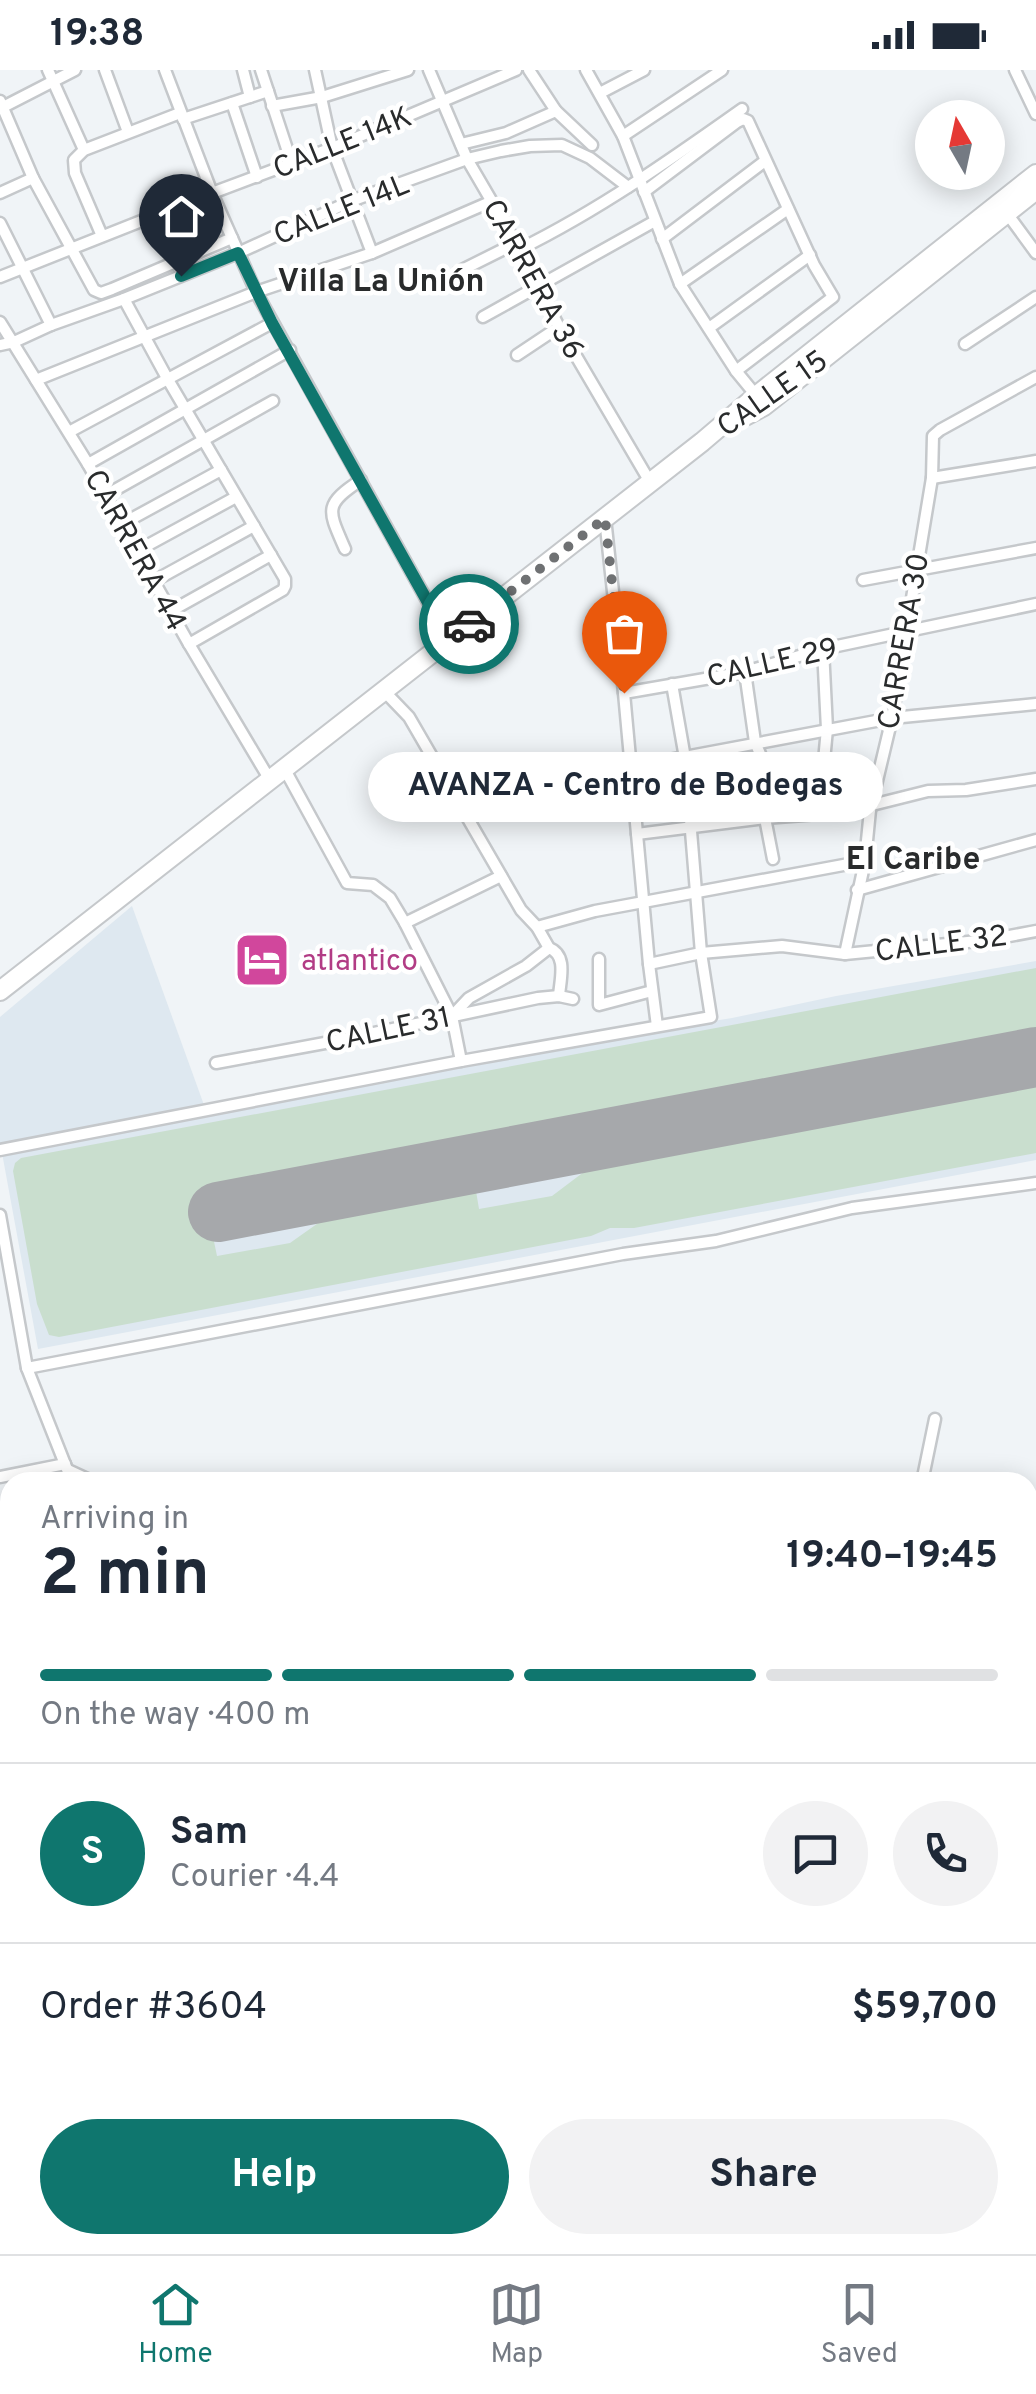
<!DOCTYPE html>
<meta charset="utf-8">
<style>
body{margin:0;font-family:Overpass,sans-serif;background:#f2f2f3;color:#1f2937;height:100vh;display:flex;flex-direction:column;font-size:38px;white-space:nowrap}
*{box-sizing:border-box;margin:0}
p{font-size:32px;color:#747a83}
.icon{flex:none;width:55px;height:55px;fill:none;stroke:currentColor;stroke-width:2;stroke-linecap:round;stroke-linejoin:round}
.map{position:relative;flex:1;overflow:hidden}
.drawer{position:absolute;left:0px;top:1402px;width:1038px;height:782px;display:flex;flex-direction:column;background:#fff;border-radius:30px 30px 0 0;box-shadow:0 5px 25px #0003}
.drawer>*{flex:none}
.needle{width:65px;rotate:351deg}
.tools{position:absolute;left:915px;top:30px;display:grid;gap:20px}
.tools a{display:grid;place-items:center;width:90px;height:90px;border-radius:50%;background:#fff;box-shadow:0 5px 25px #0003;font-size:50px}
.pin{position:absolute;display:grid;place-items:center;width:85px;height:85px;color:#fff;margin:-102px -42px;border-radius:50% 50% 50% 0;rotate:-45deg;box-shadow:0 0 10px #0007}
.pin .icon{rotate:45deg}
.courier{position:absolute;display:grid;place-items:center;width:100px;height:100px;margin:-50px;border:8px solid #0f766e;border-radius:50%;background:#fff;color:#222;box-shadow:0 2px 12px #0007}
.bubble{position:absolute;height:70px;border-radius:35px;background:#fff;box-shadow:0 5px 25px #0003;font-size:32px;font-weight:700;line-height:70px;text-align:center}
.overview em{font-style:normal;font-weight:700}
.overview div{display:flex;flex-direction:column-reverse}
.overview{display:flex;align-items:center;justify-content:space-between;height:170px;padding:0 40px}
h1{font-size:65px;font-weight:700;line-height:75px}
.bar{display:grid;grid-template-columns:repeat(4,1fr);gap:15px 10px;align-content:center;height:120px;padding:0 40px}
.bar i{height:12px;border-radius:8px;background:#e0e1e3}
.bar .active{background:#0f766e}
.bar p{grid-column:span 4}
.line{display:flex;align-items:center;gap:25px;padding:0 40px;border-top:2px solid #e0e1e3}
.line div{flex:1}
.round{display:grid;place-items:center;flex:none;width:105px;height:105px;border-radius:52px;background:#f2f2f3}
.primary-button{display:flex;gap:20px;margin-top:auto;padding:20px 40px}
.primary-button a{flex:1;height:115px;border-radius:60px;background:#0f766e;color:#fff;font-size:40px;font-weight:700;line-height:115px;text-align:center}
.primary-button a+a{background:#f2f2f3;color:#1f2937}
.status{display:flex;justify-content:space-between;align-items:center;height:70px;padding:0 50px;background:#fff;direction:ltr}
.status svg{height:28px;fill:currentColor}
.menu{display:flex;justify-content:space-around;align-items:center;height:140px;border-top:2px solid #e0e1e3;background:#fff;font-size:28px;color:#747a83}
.menu a{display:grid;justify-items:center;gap:5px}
.menu .active{color:#0f766e}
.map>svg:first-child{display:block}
.built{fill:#dee8f0}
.green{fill:#c9dece}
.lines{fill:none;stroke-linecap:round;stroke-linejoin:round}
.runway{stroke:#a6a8ab;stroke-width:60}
.minor-casing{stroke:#c5c8cb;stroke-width:15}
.trunk-casing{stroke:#c5c8cb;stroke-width:22}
.minor{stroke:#fff;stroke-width:10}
.trunk{stroke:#fff;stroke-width:18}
.done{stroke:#6f7173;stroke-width:10;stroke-dasharray:0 18}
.route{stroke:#0f766e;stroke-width:12}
.labels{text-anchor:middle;stroke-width:9;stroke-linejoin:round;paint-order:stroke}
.street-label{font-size:30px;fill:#292b2c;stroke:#fff}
.hotel-label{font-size:30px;fill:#b23c85;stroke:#fff;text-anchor:start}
.neighbourhood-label{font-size:32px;font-weight:bold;fill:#292b2c;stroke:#fff}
</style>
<div class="status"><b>19:38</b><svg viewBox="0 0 49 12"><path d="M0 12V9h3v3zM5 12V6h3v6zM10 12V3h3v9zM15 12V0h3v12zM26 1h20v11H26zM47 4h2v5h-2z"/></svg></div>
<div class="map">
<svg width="1036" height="2184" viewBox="0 0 1036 2184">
<rect width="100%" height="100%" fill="#f0f4f7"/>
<g class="built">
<path d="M132,836L204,1035L0,1073V947Z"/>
<path d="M1036,891V1090L38,1279L2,1083L626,965L732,948L836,926Z"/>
</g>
<path class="green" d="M1036,898V965L204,1123L217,1186L290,1173L338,1139L475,1115L479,1139L552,1126L601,1089L1036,1006V1083L634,1158H610L591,1166L59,1267L49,1265L37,1234L13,1101L15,1093L21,1088Z"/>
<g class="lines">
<path class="runway" d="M218,1142L1036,987"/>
<g class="minor-casing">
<g id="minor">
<path d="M48,0L84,80"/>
<path d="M105,0L128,62"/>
<path d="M165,0L212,123L256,222L449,570"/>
<path d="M243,0L250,27"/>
<path d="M261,0L292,94"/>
<path d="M315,0L332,78L372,183"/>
<path d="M429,0L467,89L516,173L559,257L650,412"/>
<path d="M529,0L556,41L592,75"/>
<path d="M586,0L623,66L680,214L736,301L759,329"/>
<path d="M1015,0L1036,44"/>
<path d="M600,23L644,0"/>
<path d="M0,31L33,108L94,220L101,223L112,219L232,168"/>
<path d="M232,33L257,107"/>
<path d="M272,36L322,27L408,0"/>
<path d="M1,38L75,0"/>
<path d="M183,49L268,21"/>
<path d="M623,66L722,0"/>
<path d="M461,74L506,63L556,41"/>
<path d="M644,122L737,52L743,49L748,51L814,195L833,227L736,301"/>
<path d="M0,123L33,108"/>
<path d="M1006,142L1036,183"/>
<path d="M0,153L51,255"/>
<path d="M102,166L75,103L74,90L84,80L180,43"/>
<path d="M662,169L765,91"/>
<path d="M520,179C599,140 670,90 742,39"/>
<path d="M458,202L516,173"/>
<path d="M0,207L212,123L332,78L516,0"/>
<path d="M680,214L788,139"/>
<path d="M124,229L167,308L285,509V516L283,520L189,574"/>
<path d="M483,247L655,151"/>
<path d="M0,252L88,394L189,574L270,710"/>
<path d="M709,258L810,185"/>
<path d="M965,274L1036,227"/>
<path d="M0,275L14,272L51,255L124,229L238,183L351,131L467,89L501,81L530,76L562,75L590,88L628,117"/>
<path d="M517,285L559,257"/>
<path d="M36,310L256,222L372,183L490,132"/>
<path d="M69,362L272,253"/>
<path d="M88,394L290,280"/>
<path d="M932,408L1036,391"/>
<path d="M106,425L273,331"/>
<path d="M605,448L624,623L649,894L657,956"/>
<path d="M122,454L221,400"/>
<path d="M345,479C328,440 323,435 361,410"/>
<path d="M137,481L236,427"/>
<path d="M863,510L1036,478"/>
<path d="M154,511L254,456"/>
<path d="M171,541L271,485"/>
<path d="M745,602L755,672L763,691L765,748L773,789"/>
<path d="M384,621L409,647L521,840L537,857L549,878C568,885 560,910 559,926"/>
<path d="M624,623L745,602L823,579L1036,534"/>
<path d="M631,697L892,648L1036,634"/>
<path d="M284,698L347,813L373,815L390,828L405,853L452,946L461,991"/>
<path d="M872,735L928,721L966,720L1036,709"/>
<path d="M819,744L827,659L823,579"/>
<path d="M637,764L765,748L870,740"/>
<path d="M857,820L1036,770"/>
<path d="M405,853L501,806"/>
<path d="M537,857L595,841L865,791"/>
<path d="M845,884L865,791L870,740L892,648L932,408L933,366L940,360L1036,307"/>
<path d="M599,889V935L652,921"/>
<path d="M649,894L701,883L782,876L845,884L988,870L1036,861"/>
<path d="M453,945L469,928L526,896L549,878"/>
<path d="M216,993L341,970L538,928L559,926L573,929"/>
<path d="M0,1080L461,991L711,947L701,883L685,688L672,614"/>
<path d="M0,1145L27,1298L72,1412"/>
<path d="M27,1298L623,1184L716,1171L852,1138L1036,1113"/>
<path d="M68,1400L94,1412"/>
<path d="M0,1407L65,1394"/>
<path d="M922,1412L935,1349"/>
<path d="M0,1486L10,1484"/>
<path d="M0,1564L10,1562"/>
<path d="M0,1580L10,1612"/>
<path d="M0,1642L10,1639"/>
<path d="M0,1725L10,1722"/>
<path d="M1028,1807L1034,1826L1036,1843"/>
<path d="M1028,1872L1036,1871"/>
<path d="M1028,1979L1036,1976"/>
<path d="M1028,2139L1036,2133"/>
<path d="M223,2175L224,2184"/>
<path d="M284,2175L289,2184"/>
<path d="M550,2175V2184"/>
<path d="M493,2184L515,2175"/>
<path d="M762,2184L764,2175"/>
<path d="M965,2184L978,2175"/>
</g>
</g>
<g class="trunk-casing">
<g id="trunk">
<path d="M745,346L764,336L1036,120"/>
<path d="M0,921L702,372L756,326L1036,104"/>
</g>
</g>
<use href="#minor" class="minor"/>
<use href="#trunk" class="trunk"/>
</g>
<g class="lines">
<path class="done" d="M469,554L605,448L624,623"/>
<path class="route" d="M181,206L238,183L272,253L449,570L469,554"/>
</g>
<defs>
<g id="hotel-square" transform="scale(2.875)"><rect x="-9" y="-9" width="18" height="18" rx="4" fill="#d1479c" stroke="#fff"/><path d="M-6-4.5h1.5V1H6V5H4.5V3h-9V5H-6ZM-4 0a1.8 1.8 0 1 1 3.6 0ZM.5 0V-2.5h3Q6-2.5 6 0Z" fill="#fff"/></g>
</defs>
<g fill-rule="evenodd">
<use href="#hotel-square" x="262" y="890"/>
</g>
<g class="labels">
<g class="street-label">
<text transform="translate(342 72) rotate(-22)" y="10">CALLE 14K</text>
<text transform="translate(341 139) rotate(-22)" y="10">CALLE 14L</text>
<text transform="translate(534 209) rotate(61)" y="10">CARRERA 36</text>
<text transform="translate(772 323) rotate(-35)" y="10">CALLE 15</text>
<text transform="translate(136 480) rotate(61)" y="10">CARRERA 44</text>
<text transform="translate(903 571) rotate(-80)" y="10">CARRERA 30</text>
<text transform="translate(772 592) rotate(-13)" y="10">CALLE 29</text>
<text transform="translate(941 873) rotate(-7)" y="10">CALLE 32</text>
<text transform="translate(388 959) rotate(-12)" y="10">CALLE 31</text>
</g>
<g class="hotel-label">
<text x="301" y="900">atlantico</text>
</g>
<g class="neighbourhood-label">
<text x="381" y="221">Villa La Unión</text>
<text x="913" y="799">El Caribe</text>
</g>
</g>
</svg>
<div class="tools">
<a><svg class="needle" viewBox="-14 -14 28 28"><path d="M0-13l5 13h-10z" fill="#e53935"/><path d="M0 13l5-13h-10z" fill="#747a83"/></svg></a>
</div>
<div class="pin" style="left:624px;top:623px;background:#ea580c"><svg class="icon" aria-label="bag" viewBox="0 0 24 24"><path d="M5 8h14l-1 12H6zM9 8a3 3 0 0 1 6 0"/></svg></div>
<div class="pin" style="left:181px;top:206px;background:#1f2937"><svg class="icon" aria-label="home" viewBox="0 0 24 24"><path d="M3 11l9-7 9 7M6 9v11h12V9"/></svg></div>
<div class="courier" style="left:469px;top:554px"><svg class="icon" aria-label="car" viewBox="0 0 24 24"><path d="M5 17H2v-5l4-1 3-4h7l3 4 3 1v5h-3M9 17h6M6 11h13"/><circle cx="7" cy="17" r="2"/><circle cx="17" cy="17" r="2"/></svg></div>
<div class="bubble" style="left:368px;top:682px;width:515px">AVANZA - Centro de Bodegas</div>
<section class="drawer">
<div class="overview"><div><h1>2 min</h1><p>Arriving in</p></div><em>19:40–19:45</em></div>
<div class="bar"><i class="active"></i><i class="active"></i><i class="active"></i><i></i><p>On the way · 400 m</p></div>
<div class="line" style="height:180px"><b class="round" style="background:#0f766e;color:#fff">S</b><div><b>Sam</b><p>Courier · 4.4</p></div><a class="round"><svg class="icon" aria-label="chat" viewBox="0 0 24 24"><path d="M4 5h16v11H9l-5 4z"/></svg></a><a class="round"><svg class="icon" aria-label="phone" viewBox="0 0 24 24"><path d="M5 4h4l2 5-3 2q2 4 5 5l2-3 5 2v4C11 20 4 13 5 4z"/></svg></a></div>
<div class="line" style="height:130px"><div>Order #3604</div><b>$59,700</b></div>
<div class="primary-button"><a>Help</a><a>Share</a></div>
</section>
</div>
<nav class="menu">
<a class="active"><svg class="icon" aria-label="home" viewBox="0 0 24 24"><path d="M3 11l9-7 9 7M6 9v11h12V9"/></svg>Home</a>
<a><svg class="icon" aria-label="map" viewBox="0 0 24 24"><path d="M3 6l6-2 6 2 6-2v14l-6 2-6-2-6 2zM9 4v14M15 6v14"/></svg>Map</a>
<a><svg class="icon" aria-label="saved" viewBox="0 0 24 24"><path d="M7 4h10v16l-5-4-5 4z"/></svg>Saved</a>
</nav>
